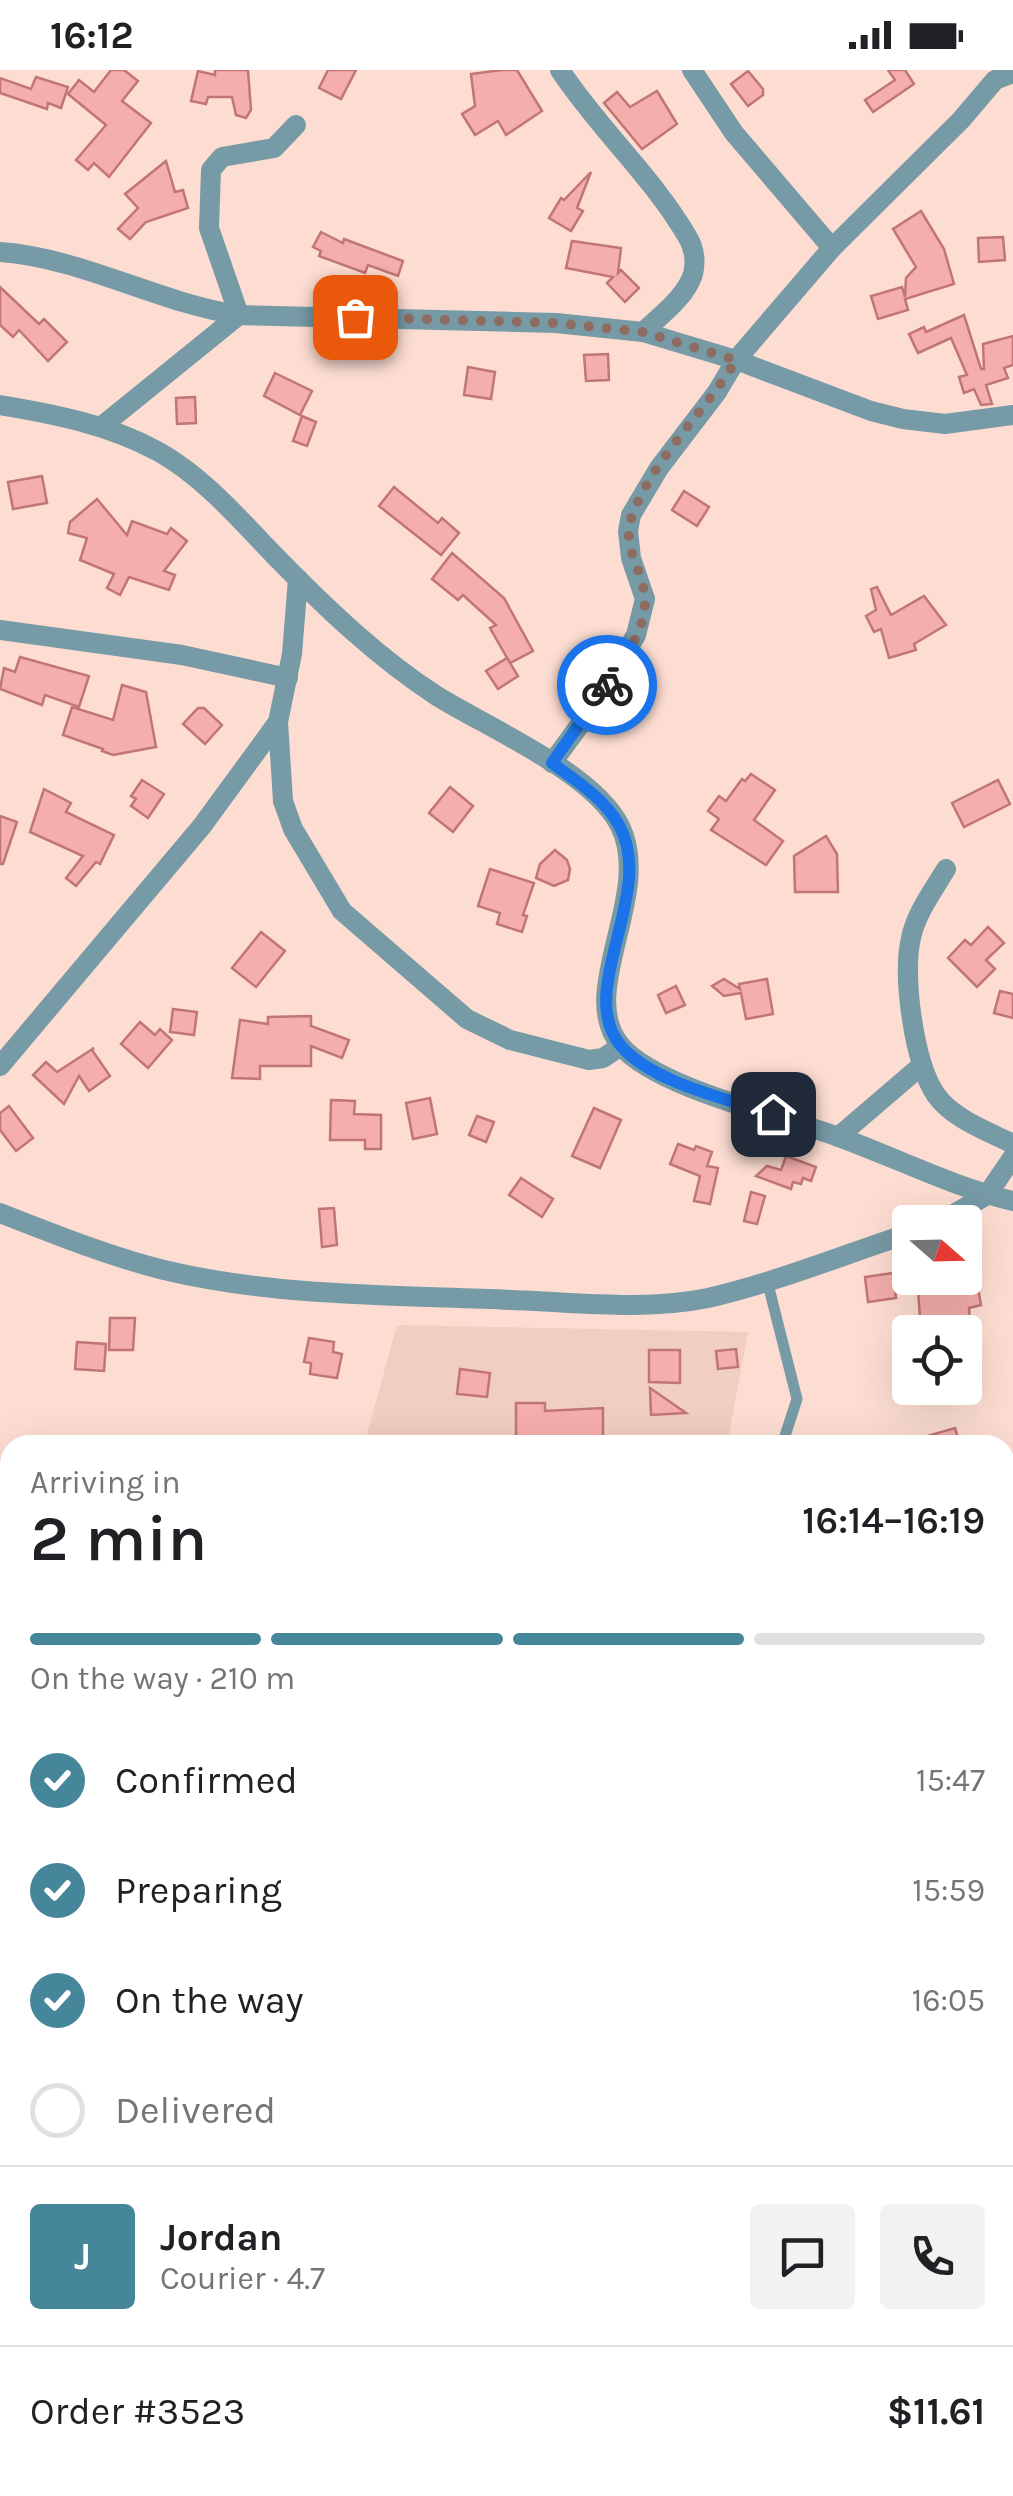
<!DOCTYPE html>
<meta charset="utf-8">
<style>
body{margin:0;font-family:Karla,sans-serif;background:#f2f2f2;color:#202124;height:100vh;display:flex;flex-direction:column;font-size:38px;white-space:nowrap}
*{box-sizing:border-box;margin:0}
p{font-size:32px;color:#757577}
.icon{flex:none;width:55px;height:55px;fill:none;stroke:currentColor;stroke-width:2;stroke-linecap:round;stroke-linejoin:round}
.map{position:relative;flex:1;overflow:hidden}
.side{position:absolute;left:0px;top:1365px;width:1015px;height:1062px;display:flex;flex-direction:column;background:#fff;border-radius:30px 30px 0 0;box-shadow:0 10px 40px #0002}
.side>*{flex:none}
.needle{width:65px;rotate:110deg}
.fabs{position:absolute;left:892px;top:1135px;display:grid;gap:20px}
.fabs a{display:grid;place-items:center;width:90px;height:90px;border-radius:10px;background:#fff;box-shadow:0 10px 40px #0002;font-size:50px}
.pin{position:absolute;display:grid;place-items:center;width:85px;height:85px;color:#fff;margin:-42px;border-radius:20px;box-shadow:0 5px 15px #0006}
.courier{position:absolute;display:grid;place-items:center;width:100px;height:100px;margin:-50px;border:8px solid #1a73e8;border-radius:50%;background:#fff;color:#222;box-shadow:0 2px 12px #0007}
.head em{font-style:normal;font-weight:600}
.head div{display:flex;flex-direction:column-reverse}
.head{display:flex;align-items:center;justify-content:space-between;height:170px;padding:0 30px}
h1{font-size:65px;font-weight:600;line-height:75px}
.bar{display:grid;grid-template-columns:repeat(4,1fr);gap:15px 10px;align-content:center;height:120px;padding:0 30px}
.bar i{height:12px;border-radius:8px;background:#e0e0e0}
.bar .on{background:#46869a}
.bar p{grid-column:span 4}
.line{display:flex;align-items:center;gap:25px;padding:0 30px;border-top:2px solid #e0e0e0}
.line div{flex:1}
.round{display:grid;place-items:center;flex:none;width:105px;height:105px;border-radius:10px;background:#f2f2f2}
ol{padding:0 30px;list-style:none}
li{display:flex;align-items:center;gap:30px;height:110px}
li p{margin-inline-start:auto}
li .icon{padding:10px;border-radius:50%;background:#46869a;color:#fff;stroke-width:4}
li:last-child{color:#757577}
li i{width:55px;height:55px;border:5px solid #e0e0e0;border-radius:50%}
.status{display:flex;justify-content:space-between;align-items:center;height:70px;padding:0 50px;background:#fff;direction:ltr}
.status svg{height:28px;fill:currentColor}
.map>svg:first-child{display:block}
.built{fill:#f0cec2}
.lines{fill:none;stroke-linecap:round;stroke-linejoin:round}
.stream{stroke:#7fc09e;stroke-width:6}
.building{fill:#f4aeac;stroke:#c27575;stroke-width:2.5}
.service{stroke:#769aa6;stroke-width:11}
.minor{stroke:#769aa6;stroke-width:20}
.tertiary{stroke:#769aa6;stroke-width:20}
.done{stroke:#8d6d62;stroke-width:10;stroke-dasharray:0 18}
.route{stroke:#1a73e8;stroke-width:12}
</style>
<div class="status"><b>16:12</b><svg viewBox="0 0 49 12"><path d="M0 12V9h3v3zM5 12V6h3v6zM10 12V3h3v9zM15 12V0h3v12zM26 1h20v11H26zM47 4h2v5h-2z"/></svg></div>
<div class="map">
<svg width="1013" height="2426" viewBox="0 0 1013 2426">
<rect width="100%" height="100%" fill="#fdddd2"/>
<g class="built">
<path d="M397,1255L748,1262L727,1375H364Z"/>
<path d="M0,2221H10V2418H601L603,2426H0Z"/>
</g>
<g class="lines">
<g class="stream">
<path d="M0,1472L10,1473"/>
<path d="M1005,1658L1013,1663"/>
</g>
</g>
<g class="building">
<path d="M111,0H124L138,11L122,31L151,53L109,107L94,93L88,100L76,90L106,55L68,24L79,10L94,22Z"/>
<path d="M215,0H248L251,40L246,48L236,45L232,27H208L206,34L191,31L198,1L215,5Z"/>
<path d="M328,0H356L341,29L319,18Z"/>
<path d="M502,0H517L542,41L506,65L498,51L475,65L462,44L475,36L471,4Z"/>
<path d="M888,0H905L914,14L873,42L865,30L895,10Z"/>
<path d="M748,1L763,19V25L748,36L731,14Z"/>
<path d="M36,7L68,17L61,38L48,33L47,39L0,23V8L31,19Z"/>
<path d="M657,21L677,54L642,79L604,33L617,22L630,37Z"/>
<path d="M166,91L175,122L183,120L188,138L146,152L130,169L118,159L138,138L125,124Z"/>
<path d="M591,102L577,138L583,141L571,161L549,148L561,128L564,130Z"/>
<path d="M921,141L944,179L954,214L905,229L908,240L878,249L871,226L902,217L905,227L906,208L916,197L893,159Z"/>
<path d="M321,162L343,173L344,169L403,191L398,206L368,195L365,203L319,186L321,181L313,177Z"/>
<path d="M1003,167L1005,190L979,192L978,168Z"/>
<path d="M572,171L621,178L618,203L621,200L639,218L625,232L607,213L613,207L566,198Z"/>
<path d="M0,217L39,254L44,249L67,272L48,291L19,260L13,267L0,255Z"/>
<path d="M964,245L981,299H984L983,274L1013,266V295L1004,298L1008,308L986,315L992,334L981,335L974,319L964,323L959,307L967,305L951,268L918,283L909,264L924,257L926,262Z"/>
<path d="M608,284L609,310L586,311L584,285Z"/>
<path d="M468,297L495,302L491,329L464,325Z"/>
<path d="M275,303L312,321L300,345L264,326Z"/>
<path d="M195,327L196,353L177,354L176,328Z"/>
<path d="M302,346L316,352L307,376L293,371Z"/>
<path d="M42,406L47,433L13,439L8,412Z"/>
<path d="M394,417L438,453L442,448L459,463L441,485L379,436Z"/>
<path d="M684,421L709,437L697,456L672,440Z"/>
<path d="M97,429L127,465L132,451L167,464L171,458L187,471L164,501L175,505L169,520L129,507L120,525L107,518L114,504L80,490L87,468L68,463L70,452Z"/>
<path d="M452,483L504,528L533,581L510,593L490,558L496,555L463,525L458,530L432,509Z"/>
<path d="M877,517L891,545L924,526L946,555L914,574L916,580L889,588L881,559L874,562L866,546L876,540L871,519Z"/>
<path d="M20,587L89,606L79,637L45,625L42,635L0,619L4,598L15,602Z"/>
<path d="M507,588L518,606L498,619L486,601Z"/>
<path d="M122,615L146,622L156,677L113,685L102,681L103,679L63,665L72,637L113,650Z"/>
<path d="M198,638H204L222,655L205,674L183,654Z"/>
<path d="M751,704L775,720L754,750L783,771L766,795L711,760L719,749L708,741L719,726L726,731L742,709L745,711Z"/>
<path d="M142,710L164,724L148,748L131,736L136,729L131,726Z"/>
<path d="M998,710L1010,734L964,757L952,733Z"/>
<path d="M450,717L473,736L453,762L429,743Z"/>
<path d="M44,719L71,733L66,742L114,765L100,794L96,792L76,816L66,808L83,786L30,762Z"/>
<path d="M0,746L17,752L3,794H0Z"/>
<path d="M826,766L837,784L838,822H795L794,786Z"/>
<path d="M555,780L567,790L570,799L568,810L554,816L536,808L540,794Z"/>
<path d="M490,799L534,813L523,845L527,846L522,862L497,854L500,843L478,836Z"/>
<path d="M988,857L1004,873L986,890L995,899L977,917L948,888L965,870L971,875Z"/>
<path d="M261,862L285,881L256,917L232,898Z"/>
<path d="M724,909L740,919L739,914L767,909L773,944L746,949L741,923L724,926L712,916Z"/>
<path d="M676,916L685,935L666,943L658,925Z"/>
<path d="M1000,921L1013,924V948L994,943Z"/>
<path d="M173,939L197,942L194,965L170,962Z"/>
<path d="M311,946V956L349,970L342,988L311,976V996H260V1009L232,1008L240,950L268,954V947Z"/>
<path d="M140,952L155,965L160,959L172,970L148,998L121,974Z"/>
<path d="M94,978L92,980L110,1006L89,1021L79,1006L64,1034L33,1005L46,992L57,1002Z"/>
<path d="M430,1028L437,1064L413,1069L406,1033Z"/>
<path d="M331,1030L355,1031L354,1044L381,1045V1079H365V1070H330Z"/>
<path d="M9,1036L33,1068L16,1081L0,1060V1043Z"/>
<path d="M594,1038L621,1050L600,1098L572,1086Z"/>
<path d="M477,1046L494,1052L486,1072L469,1065Z"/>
<path d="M678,1074L694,1080L696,1076L712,1082L707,1096L718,1098L710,1134L694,1131L700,1106L670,1094Z"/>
<path d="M786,1086L816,1097L811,1111L803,1108L801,1114L793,1112L791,1119L756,1106L767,1096L781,1100Z"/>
<path d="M521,1108L553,1129L542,1147L509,1125Z"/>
<path d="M751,1122L765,1126L757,1154L744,1151Z"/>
<path d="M334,1138L337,1175L322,1177L319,1139Z"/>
<path d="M893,1203L896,1228L868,1232L865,1207Z"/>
<path d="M977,1212L981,1235L969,1238L971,1262H921L918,1219Z"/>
<path d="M110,1248H135L133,1280H109Z"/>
<path d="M309,1268L334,1272L333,1282L342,1284L337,1308L310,1304L311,1293L304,1292Z"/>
<path d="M77,1272L106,1274L104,1301L75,1299Z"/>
<path d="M736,1279L738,1297L718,1299L716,1281Z"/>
<path d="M649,1280H680V1313L649,1312Z"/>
<path d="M460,1299L490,1303L487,1327L457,1324Z"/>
<path d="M650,1318L686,1343L651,1345Z"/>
<path d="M516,1333H545V1341L603,1338V1375H577V1370L516,1373Z"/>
<path d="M955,1358L960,1375H911L910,1371Z"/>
</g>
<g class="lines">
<g class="service">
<path d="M767,1210L797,1329L784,1369L775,1375"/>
<path d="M0,2157L10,2163"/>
<path d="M0,2183L10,2178"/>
<path d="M849,2418L853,2426"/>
</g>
<g class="minor">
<path d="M560,0C598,58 652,106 687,166C694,177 696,191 693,204C686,227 660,246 643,262"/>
<path d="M692,0L734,63L832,178"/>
<path d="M0,182C83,188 158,233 239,245L209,158L211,100L222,87L274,78L296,55"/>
<path d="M102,356L239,245L556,253L643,262L736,290L871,341L903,349L945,354L1013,345"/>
<path d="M0,560L182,585L288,608"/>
<path d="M278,652L283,731L293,759L342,841L467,949L510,970L589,990L603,988L621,976"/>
<path d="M552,693L593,637L636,565L645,529L631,488L628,461L631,445L659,398L717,322L736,290L832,178L961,50L995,10L1013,3"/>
<path d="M946,799C933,821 916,843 911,868C902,906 914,993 936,1025C953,1049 987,1061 1013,1074"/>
<path d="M0,996L202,756L278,652L292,584L298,509"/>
<path d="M838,1067L922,995"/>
<path d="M0,1143C54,1164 108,1186 164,1200C277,1227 396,1225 511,1230C575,1232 645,1241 708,1228C777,1212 843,1185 910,1163"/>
<path d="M940,1152L987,1125L1013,1087"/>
<path d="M1005,1937H1013"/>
<path d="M767,2426L774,2418"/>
</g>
<g class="tertiary">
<path d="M0,335C55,344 110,355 159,382C205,408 240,450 277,488C325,537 378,588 437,626C488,658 593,702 620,756C654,825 575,922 621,976C657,1018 781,1046 836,1066C895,1087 952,1117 1013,1131"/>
<path d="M0,1541L10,1545"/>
<path d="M1005,2271L1013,2277"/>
</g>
</g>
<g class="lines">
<path class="done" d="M355,247L556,253L643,262L736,290C705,342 655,387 633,443C619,478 645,500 645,532C645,562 622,591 607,615"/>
<path class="route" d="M607,615L552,693C576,711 604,728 619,755C657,823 574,921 621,976C653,1013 728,1029 773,1044"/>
</g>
</svg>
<div class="fabs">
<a><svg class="needle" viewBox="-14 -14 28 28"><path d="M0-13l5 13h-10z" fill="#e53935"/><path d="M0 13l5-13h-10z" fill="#757577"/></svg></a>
<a><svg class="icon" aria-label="locate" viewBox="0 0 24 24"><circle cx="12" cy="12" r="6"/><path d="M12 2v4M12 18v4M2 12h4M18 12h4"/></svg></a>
</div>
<div class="pin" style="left:355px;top:247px;background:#ea580c"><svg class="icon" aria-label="bag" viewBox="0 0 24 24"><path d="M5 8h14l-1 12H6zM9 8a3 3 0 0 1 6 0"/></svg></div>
<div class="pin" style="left:773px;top:1044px;background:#1f2937"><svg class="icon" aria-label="home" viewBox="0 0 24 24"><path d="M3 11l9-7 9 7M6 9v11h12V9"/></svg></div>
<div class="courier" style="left:607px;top:615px"><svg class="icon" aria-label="bike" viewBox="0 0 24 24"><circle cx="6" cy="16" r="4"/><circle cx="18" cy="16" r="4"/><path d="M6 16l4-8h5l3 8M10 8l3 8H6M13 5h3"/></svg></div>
<section class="side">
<div class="head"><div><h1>2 min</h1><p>Arriving in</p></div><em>16:14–16:19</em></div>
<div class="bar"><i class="on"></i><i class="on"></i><i class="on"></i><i></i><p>On the way · 210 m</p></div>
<ol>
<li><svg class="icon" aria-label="check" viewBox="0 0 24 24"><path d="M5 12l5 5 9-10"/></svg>Confirmed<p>15:47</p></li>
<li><svg class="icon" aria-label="check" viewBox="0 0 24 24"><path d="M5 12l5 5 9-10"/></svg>Preparing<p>15:59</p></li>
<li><svg class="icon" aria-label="check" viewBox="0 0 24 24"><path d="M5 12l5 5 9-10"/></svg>On the way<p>16:05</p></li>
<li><i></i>Delivered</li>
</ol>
<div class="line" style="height:180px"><b class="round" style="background:#46869a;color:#fff">J</b><div><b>Jordan</b><p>Courier · 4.7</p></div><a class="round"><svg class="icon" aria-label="chat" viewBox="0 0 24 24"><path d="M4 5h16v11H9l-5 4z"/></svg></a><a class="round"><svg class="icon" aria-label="phone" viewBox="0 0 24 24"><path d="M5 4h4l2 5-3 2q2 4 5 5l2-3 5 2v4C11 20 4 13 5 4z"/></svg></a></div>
<div class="line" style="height:130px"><div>Order #3523</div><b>$11.61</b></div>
</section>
</div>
